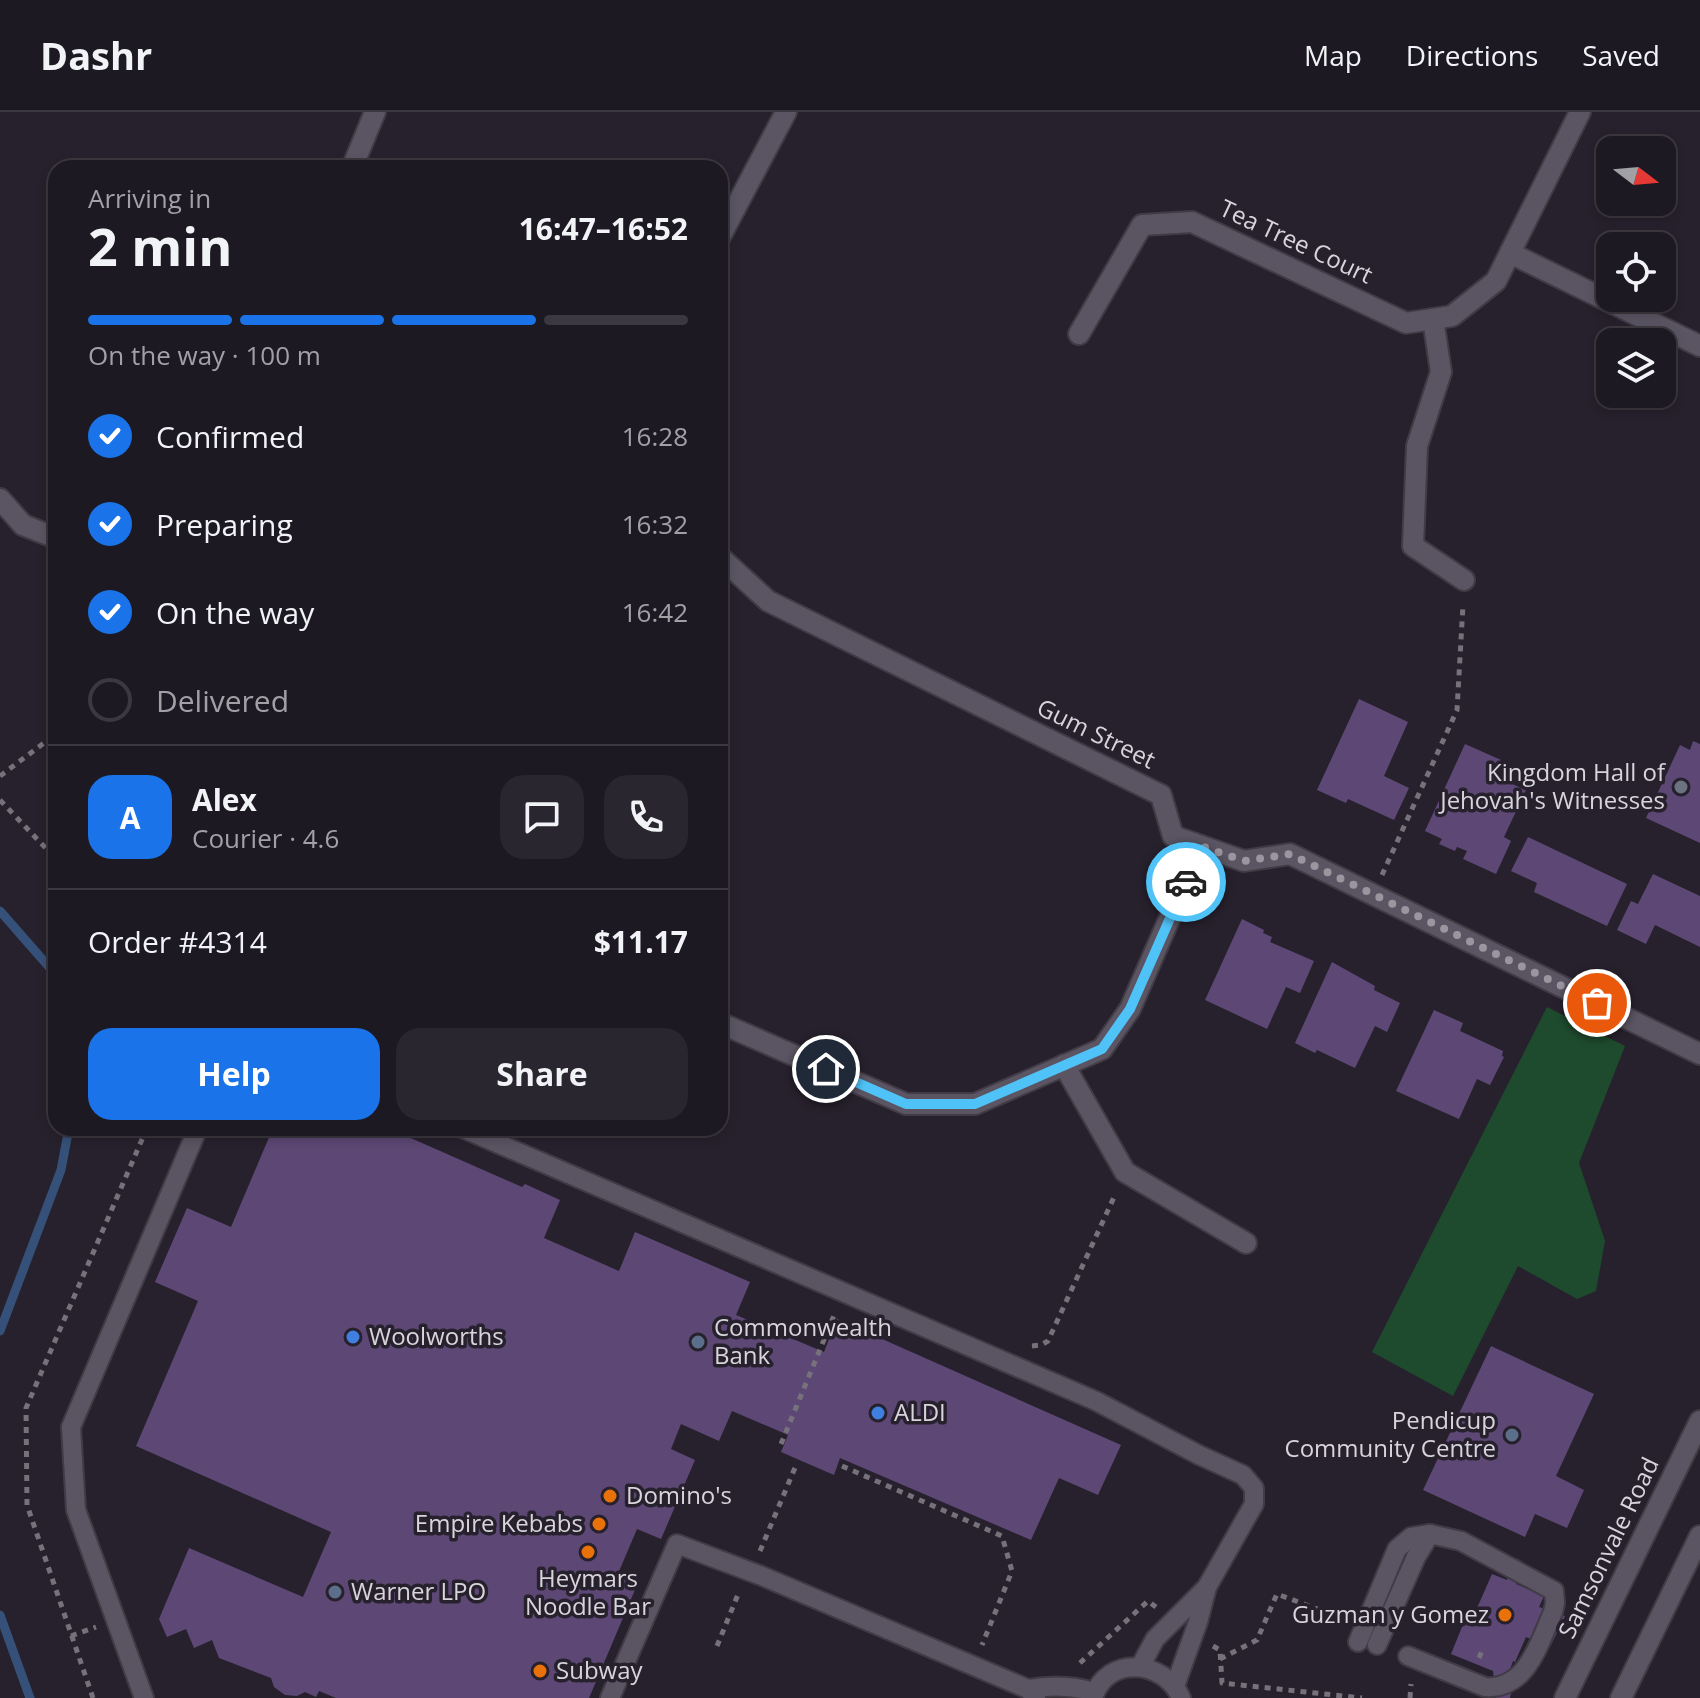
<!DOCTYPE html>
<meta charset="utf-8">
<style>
body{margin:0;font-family:"Open Sans",sans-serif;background:#2a262f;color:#f1f3f6;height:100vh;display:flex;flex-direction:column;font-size:30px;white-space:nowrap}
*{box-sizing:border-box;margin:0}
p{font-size:26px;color:#a0a0a5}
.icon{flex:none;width:44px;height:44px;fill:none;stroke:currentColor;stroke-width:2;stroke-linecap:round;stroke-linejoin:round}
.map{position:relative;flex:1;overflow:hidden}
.drawer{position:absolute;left:48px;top:48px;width:680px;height:976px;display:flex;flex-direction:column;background:#1d1922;border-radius:24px;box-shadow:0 4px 12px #0003,0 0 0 2px #3b3840}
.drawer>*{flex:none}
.needle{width:52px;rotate:106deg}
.buttons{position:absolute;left:1596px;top:24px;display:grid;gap:16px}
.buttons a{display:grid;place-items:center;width:80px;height:80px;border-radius:16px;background:#1d1922;box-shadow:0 4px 12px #0003,0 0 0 2px #3b3840;font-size:40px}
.pin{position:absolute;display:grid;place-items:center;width:68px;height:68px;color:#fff;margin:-34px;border:4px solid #fff;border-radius:50%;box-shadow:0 2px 8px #0007}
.courier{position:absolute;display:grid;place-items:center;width:80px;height:80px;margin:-40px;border:6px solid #4fc3f7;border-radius:50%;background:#fff;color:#222;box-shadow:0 2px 10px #0007}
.head em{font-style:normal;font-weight:700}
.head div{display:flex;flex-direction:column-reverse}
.head{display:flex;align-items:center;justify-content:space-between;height:136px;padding:0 40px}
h1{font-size:52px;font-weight:700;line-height:60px}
.bar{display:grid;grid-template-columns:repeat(4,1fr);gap:12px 8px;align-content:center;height:96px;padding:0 40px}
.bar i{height:10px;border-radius:6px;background:#3b3840}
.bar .active{background:#1a73e8}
.bar p{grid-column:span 4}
.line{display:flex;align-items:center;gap:20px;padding:0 40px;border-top:2px solid #3b3840}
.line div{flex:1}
.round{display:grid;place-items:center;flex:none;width:84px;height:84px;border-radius:24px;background:#2a262f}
ol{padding:0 40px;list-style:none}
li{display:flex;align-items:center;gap:24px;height:88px}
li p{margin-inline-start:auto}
li .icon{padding:8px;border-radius:50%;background:#1a73e8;color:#fff;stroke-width:4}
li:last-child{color:#a0a0a5}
li i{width:44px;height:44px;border:4px solid #3b3840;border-radius:50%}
.action{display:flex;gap:16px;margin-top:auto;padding:16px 40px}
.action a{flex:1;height:92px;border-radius:24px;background:#1a73e8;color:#fff;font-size:32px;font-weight:700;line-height:92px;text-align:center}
.action a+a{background:#2a262f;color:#f1f3f6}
header{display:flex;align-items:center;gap:48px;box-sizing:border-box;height:112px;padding:0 40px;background:#1d1922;border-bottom:2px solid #3b3840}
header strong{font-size:38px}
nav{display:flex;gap:44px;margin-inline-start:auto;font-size:28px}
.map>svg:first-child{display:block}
.green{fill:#1e4b2e}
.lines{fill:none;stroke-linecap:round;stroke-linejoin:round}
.stream{stroke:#365179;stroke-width:9}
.building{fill:#5d4875}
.lane-casing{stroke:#403b45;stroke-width:22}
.street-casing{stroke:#403b45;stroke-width:24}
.secondary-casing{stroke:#403b45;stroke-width:24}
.path{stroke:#76717b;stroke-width:5;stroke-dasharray:6 6;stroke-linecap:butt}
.lane{stroke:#5b5563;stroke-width:18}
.street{stroke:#5b5563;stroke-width:20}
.secondary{stroke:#5b5563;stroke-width:20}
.done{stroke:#9a959f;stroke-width:8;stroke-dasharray:0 14.4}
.route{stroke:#4fc3f7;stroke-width:10}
.worship-dot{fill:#6b7280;stroke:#27212d;stroke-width:3}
.shop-dot{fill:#3f7fe0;stroke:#27212d;stroke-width:3}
.service-dot{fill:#5c6f8a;stroke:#27212d;stroke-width:3}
.food-dot{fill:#e8710a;stroke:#27212d;stroke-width:3}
.labels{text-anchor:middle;stroke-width:7;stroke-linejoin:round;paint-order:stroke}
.street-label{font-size:24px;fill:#d8d4dc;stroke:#27212d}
.poi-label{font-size:24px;fill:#d8d4dc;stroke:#27212d;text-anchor:start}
</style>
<header>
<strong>Dashr</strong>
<nav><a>Map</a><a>Directions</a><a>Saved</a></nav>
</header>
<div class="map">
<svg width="1700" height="1586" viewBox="0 0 1700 1586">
<rect width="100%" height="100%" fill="#27212d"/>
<path class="green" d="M1547,895L1625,934L1579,1051L1605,1129L1596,1179L1577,1187L1518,1154L1453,1284L1372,1240Z"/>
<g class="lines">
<g class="stream">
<path d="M0,799L56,863"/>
<path d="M0,1219L61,1058L69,1016"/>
<path d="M0,1503L30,1586"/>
</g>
</g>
<g class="building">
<path d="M1359,587L1408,610L1384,664L1409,676L1394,708L1348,687L1346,691L1317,678Z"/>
<path d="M1693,629L1700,632V731L1646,706L1680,633L1690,638Z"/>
<path d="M1465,632L1501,648L1494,664L1526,678L1504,725L1511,729L1496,762L1463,747L1467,739L1457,735L1455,739L1439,732L1442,727L1425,719Z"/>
<path d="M1528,725L1627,772L1607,814L1534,780L1537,771L1511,759Z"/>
<path d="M1653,762L1700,784V835L1655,813L1646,832L1617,818L1631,789L1638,792Z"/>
<path d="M1242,807L1264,818L1263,821L1272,825L1270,830L1314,849L1300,881L1286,875L1267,917L1205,888Z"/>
<path d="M1332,850L1375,874L1374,878L1400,891L1387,920L1375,914L1355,956L1317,938L1315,941L1295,931Z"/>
<path d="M1434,898L1463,911L1460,919L1503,939L1502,944L1504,945L1490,973L1477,967L1459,1007L1396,979Z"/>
<path d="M273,1016H388L522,1075L525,1072L560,1088L544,1126L619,1159L635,1120L750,1170L736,1203L824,1240L837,1207L1121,1333L1098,1383L1059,1366L1031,1428L840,1346L834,1363L781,1340L788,1323L732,1299L719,1329L681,1312L671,1337L695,1348L661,1427L637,1417L617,1464L637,1473L589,1586H336L319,1579L316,1585L305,1580L297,1584L285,1583L274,1575L271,1566L219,1546L212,1528L194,1536L186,1517L167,1525L159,1507L189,1436L303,1485L331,1420L136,1334L198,1189L155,1170L187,1096L231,1115Z"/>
<path d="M1491,1234L1594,1282L1556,1364L1584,1378L1567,1416L1535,1402L1525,1425L1423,1378Z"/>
<path d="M1516,1446L1523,1450L1516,1472L1544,1484L1539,1495L1565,1504L1550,1535L1526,1525L1515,1550L1513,1549L1507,1566L1514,1569L1510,1586H1496L1493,1559L1451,1542L1464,1510L1470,1512L1492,1462L1507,1468Z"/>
</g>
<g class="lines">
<g class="lane-casing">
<g id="lane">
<path d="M462,1016L1096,1289L1199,1343L1243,1363L1254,1376V1392L1207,1475L1198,1510L1175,1574"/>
<path d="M1358,1530L1397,1437L1411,1425L1430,1422"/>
<path d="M1377,1533L1416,1445L1430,1422L1461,1429L1554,1479L1555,1491L1553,1500C1539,1531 1527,1578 1485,1575L1408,1544"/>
<path d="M1140,1555L1155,1527L1207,1475"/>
<path d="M1028,1577C1051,1573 1072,1573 1094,1580"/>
<path d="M144,1586L76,1398L71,1315L198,1016"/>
<path d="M610,1586L677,1432L762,1464L1028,1577L1036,1586"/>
<path d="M1093,1586C1107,1542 1165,1548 1181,1586"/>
</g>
</g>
<g class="street-casing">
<g id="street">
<path d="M352,56L375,0"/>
<path d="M720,125L786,0"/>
<path d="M1510,141L1700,234"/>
<path d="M1079,222L1142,113L1192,110L1406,211L1433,207"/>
<path d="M0,387L23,413L56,426"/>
<path d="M720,445L768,489L1161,683L1173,724L1244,749L1290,742L1700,942"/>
<path d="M1464,468L1413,434L1417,334L1441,260L1433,207L1452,204L1496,169L1580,0"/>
<path d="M720,911L906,992H975L1102,937L1130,897L1201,734"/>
<path d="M1064,953L1125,1060L1246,1131"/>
</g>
</g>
<g class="secondary-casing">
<g id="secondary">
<path d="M1565,1586L1700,1309"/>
<path d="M1621,1586L1700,1424"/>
</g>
</g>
<g class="path">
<path d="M0,664L56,622"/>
<path d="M0,688L56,747"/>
<path d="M1382,763L1457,598L1463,493"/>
<path d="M1032,1234L1041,1233L1048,1229L1115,1083"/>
<path d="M781,1332L835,1201"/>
<path d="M842,1354L1002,1424L1012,1459L982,1533"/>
<path d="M760,1439L797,1351"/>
<path d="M71,1524L96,1515"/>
<path d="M717,1534L739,1480"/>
<path d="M1213,1534L1220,1538L1222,1571L1362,1586"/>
<path d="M1479,1546L1483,1536"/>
<path d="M1220,1547L1257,1528L1277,1482L1344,1507"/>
<path d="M1080,1551L1148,1489L1156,1495"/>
<path d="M93,1586L27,1393L26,1296L147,1016"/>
<path d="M1410,1586L1411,1572"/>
</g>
<use href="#lane" class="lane"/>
<use href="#street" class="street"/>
<use href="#secondary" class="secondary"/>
</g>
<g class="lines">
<path class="done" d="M1186,770L1201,734L1244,749L1290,742L1597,891"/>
<path class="route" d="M826,957L906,992H975L1102,937L1130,897L1186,770"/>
</g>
<circle class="worship-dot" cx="1681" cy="675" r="8"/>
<g class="shop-dot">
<circle cx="353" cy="1225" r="8"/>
<circle cx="878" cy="1301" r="8"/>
</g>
<g class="service-dot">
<circle cx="698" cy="1230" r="8"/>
<circle cx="1512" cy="1323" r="8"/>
<circle cx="335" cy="1480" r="8"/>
</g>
<g class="food-dot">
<circle cx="610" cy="1384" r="8"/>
<circle cx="599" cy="1412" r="8"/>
<circle cx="588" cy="1440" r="8"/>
<circle cx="1505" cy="1503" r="8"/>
<circle cx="540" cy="1559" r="8"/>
</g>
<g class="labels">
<g class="street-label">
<text transform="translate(1296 130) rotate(25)" y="8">Tea Tree Court</text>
<text transform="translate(1096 622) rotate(26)" y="8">Gum Street</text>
<text transform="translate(1609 1436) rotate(-64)" y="8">Samsonvale Road</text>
</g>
<g class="poi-label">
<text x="1665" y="669" text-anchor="end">Kingdom Hall of<tspan x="1665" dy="28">Jehovah's Witnesses</tspan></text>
<text x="714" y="1224">Commonwealth<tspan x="714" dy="28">Bank</tspan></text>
<text x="369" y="1233">Woolworths</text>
<text x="894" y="1309">ALDI</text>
<text x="1496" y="1317" text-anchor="end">Pendicup<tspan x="1496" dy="28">Community Centre</tspan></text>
<text x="626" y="1392">Domino's</text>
<text x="583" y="1420" text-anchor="end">Empire Kebabs</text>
<text x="588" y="1475" text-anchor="middle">Heymars<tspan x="588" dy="28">Noodle Bar</tspan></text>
<text x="351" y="1488">Warner LPO</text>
<text x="1489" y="1511" text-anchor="end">Guzman y Gomez</text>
<text x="556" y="1567">Subway</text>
</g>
</g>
</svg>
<div class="buttons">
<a><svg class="needle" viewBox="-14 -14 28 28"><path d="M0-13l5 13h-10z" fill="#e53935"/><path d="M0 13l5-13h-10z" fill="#a0a0a5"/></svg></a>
<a><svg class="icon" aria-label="locate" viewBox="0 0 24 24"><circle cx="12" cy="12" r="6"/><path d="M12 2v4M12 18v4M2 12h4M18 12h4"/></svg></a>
<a><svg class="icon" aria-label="layers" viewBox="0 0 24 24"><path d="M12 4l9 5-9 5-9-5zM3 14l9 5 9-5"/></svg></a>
</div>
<div class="pin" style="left:1597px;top:891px;background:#ea580c"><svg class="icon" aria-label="bag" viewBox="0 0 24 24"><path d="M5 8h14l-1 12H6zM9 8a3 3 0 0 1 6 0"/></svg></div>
<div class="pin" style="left:826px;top:957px;background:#1f2937"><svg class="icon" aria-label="home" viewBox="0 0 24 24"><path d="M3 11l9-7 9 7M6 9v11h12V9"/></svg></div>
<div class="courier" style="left:1186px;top:770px"><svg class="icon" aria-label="car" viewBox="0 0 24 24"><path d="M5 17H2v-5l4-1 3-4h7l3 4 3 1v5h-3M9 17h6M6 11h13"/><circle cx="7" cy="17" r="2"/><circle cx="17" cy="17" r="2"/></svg></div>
<section class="drawer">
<div class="head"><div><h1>2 min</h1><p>Arriving in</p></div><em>16:47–16:52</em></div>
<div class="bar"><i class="active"></i><i class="active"></i><i class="active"></i><i></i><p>On the way · 100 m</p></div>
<ol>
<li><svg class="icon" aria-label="check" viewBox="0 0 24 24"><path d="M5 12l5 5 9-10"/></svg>Confirmed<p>16:28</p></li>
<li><svg class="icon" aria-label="check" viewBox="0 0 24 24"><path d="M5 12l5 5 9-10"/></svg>Preparing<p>16:32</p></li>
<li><svg class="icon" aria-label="check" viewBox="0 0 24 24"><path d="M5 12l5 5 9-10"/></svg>On the way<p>16:42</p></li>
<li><i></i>Delivered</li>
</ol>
<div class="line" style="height:144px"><b class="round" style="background:#1a73e8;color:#fff">A</b><div><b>Alex</b><p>Courier · 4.6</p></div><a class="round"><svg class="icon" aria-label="chat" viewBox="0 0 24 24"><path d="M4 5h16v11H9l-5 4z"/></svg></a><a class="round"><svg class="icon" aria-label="phone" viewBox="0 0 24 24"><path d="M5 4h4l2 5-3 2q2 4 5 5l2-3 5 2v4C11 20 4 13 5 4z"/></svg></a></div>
<div class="line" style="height:104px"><div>Order #4314</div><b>$11.17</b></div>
<div class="action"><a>Help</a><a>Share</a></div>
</section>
</div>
